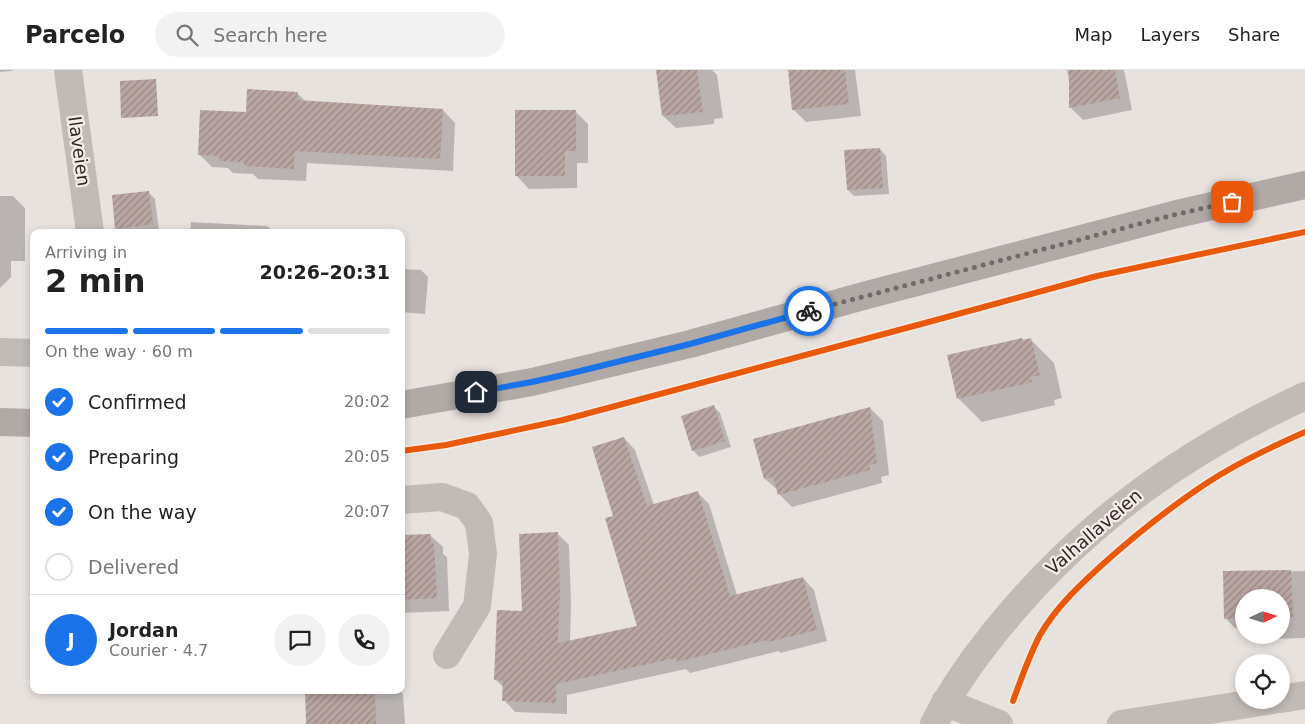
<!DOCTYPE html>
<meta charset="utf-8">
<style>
body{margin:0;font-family:"DejaVu Sans",sans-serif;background:#f2f2f2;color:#222;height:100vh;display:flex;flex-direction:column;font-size:19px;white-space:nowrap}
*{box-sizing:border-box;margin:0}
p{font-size:16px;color:#767676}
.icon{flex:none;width:28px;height:28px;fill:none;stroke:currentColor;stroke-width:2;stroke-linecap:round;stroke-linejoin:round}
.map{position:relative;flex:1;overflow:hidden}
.sheet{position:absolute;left:30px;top:159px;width:375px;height:465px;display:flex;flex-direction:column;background:#fff;border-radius:10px;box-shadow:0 2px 8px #0003}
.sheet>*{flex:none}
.needle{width:32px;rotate:86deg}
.controls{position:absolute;left:1235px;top:519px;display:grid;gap:10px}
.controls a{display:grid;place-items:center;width:55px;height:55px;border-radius:50%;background:#fff;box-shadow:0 2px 8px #0003;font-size:25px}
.pin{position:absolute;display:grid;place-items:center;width:42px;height:42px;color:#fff;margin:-21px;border-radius:10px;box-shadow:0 2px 8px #0006}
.courier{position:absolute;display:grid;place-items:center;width:50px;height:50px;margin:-25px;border:4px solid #1a73e8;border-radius:50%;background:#fff;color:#222;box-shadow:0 1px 6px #0007}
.head em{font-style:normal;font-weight:700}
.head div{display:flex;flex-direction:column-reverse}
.head{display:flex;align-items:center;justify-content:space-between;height:85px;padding:0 15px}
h1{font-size:32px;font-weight:700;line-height:38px}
.bar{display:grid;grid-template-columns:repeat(4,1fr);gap:8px 5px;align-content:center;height:60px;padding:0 15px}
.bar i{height:6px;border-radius:4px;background:#e0e0e0}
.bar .selected{background:#1a73e8}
.bar p{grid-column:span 4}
.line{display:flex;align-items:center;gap:12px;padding:0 15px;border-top:1px solid #e0e0e0}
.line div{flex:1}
.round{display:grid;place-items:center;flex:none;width:52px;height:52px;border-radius:26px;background:#f2f2f2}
ol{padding:0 15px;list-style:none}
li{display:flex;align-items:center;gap:15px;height:55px}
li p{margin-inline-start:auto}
li .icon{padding:5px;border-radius:50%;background:#1a73e8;color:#fff;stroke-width:4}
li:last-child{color:#767676}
li i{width:28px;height:28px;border:2px solid #e0e0e0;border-radius:50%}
header{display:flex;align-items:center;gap:30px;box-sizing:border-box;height:70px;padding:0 25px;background:#fff;border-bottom:1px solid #e0e0e0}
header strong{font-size:24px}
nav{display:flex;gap:28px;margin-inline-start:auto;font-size:18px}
.search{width:350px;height:45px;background:#f2f2f2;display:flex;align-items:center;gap:12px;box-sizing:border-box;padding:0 18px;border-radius:28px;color:#767676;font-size:19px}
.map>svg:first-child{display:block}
.shadow{fill:#0003}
.building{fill:url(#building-hatch)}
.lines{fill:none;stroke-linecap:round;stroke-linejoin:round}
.minor{stroke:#c1bbb7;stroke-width:28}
.major{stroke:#b0a9a6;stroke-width:28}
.cycleway-casing{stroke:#f6ece5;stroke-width:9}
.cycleway{stroke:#e8590c;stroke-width:6}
.done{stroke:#716a66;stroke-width:5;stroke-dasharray:0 9}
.route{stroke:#1a73e8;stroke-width:6}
.labels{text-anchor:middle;stroke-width:4.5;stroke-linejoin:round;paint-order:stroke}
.street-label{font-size:18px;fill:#312926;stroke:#f6ece5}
</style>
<header>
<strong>Parcelo</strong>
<div class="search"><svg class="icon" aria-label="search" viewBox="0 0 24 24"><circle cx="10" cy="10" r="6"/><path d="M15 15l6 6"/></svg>Search here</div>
<nav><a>Map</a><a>Layers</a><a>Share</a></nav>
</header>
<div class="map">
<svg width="1305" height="654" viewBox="0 0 1305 654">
<defs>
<pattern id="building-hatch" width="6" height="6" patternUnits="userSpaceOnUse" patternTransform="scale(1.25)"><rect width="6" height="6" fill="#baa6a2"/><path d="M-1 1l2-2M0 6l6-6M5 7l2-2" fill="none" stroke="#988784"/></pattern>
</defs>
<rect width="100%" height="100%" fill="#e8e2de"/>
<g class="shadow">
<path d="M0,0H12V1L0,2Z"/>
<path d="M657,0H712L717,5L723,48L714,49V54L676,58L663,46Z"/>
<path d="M789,0H855L861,46L806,52L793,39Z"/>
<path d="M1067,0H1124L1132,40L1083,50L1070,37V16Z"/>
<path d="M297,23L306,32L443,40L455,53L453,101L307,93L306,111L258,109L253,104L233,103L228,98L212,97L199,84L247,44Z"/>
<path d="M575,41L588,54V93H577V118L529,119L517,106Z"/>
<path d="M880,79L886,86L889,124L854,126L848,120Z"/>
<path d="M148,122L155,129L159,161L142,162H121L117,158Z"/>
<path d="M0,126H13L25,138V191H11V207L0,218Z"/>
<path d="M191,152L267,156L274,162H190Z"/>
<path d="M401,199L421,200L428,207L425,244L401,242Z"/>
<path d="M1031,270L1054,293L1062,328L1054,330L1055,335L982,352L958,328L1024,271Z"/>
<path d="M714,337L720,343L731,377L699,387L693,380Z"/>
<path d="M870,338L883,351L889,405L881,407L882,413L792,437L780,425L779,421L765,409Z"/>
<path d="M624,368L635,380L654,435L697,422L709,434L737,525L803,508L814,520L827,571L780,583L779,581L690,603L686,599L567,625V644L515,642L504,630V618L496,610L523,542L557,463L569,475L571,533L570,572L639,557L615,446Z"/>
<path d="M430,465L443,477V484L447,487L449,541L401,543V466Z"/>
<path d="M1305,501V568L1272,569L1269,565H1281V528H1244V558H1235L1225,548V503Z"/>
<path d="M306,620H399L403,624L405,654H307Z"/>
</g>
<g class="building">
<path d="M656,0H697L703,42L662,46Z"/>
<path d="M788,0H845L849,34L792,40Z"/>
<path d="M1069,0H1115L1120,28L1069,38Z"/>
<path d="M156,9L158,46L121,48L120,11Z"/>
<path d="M247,19L298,22L297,30L443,39L440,89L295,81L294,99L244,96V92L219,91L220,86L198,85L200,40L246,42Z"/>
<path d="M515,40H576V81H565V106H515Z"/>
<path d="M880,78L883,118L847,120L844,80Z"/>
<path d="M149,121L153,154L115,159L112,125Z"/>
<path d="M1022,268L1023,270L1031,268L1040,305L1031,307L1032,312L957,329L947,285Z"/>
<path d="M714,335L725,371L692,381L681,346Z"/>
<path d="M870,337L877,393L869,395L870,400L778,425L773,407L764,409L753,369Z"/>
<path d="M624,367L647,436L698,421L730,526L803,507L817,560L768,572L767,570L677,592L676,588L556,614V633L502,631L503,611L494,610L497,540L522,541L519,464L558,462L560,521L558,573L637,556L605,448L613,446L592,377Z"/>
<path d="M431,464V474L434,473L437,528L401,530V465Z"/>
<path d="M1291,500L1293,547H1281V528H1244V548L1224,549L1223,501Z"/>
<path d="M305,620H375L376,654H306Z"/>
</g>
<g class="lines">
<g class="minor">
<path d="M68,0L90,162"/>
<path d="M0,282L34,283"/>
<path d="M401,430L442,427L467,436L479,453L483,484L477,536L447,585"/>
<path d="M1281,629L1305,625"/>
<path d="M945,632L999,654"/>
<path d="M934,654C954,614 980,579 1009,545C1091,448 1189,379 1305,326"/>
<path d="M1121,654L1273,630"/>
</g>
<g class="major">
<path d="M401,335L532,312L690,274L867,225L1177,144L1305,115"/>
<path d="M0,352L34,353"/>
</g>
<g class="cycleway-casing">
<g id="cycleway">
<path d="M401,381L446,375L563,350L925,253L1097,206L1305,162"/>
<path d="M1013,631C1021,609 1029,586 1040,565C1056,537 1080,515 1103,494C1132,468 1163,443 1195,421C1229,397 1267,379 1305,362"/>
</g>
</g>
<use href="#cycleway" class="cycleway"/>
</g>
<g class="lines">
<path class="done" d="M809,241L1177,144L1232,132"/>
<path class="route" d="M476,322L532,312L568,304L690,274L809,241"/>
</g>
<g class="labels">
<g class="street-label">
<text transform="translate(79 81) rotate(82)" y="6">Ilaveien</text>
<text transform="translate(1094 462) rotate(-41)" y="6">Valhallaveien</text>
</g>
</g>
</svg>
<div class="controls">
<a><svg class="needle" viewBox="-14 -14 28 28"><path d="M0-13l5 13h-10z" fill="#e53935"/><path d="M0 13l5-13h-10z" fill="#767676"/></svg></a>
<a><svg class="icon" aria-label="locate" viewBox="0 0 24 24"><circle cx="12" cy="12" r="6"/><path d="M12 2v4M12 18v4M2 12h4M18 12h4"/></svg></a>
</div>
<div class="pin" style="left:1232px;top:132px;background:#ea580c"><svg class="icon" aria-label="bag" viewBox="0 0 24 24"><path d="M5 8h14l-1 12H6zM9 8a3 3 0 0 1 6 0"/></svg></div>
<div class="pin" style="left:476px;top:322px;background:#1f2937"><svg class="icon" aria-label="home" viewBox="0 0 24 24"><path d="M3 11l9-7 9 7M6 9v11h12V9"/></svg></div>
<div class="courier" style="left:809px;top:241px"><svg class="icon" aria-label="bike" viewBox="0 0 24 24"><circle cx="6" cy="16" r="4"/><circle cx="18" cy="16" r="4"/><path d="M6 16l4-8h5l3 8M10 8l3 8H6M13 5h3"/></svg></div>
<section class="sheet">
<div class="head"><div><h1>2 min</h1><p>Arriving in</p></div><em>20:26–20:31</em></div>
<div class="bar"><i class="selected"></i><i class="selected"></i><i class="selected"></i><i></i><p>On the way · 60 m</p></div>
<ol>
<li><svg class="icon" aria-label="check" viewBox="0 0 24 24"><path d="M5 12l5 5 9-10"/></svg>Confirmed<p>20:02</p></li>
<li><svg class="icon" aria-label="check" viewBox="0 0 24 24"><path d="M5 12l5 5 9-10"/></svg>Preparing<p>20:05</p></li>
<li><svg class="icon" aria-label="check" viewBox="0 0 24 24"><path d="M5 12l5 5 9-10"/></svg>On the way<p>20:07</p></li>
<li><i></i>Delivered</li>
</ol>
<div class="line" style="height:90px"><b class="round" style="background:#1a73e8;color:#fff">J</b><div><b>Jordan</b><p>Courier · 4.7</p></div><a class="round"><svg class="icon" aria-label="chat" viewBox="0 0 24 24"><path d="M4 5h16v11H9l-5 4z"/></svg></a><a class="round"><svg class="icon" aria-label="phone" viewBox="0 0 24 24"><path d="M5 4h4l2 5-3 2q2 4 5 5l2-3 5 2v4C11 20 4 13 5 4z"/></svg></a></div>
</section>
</div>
